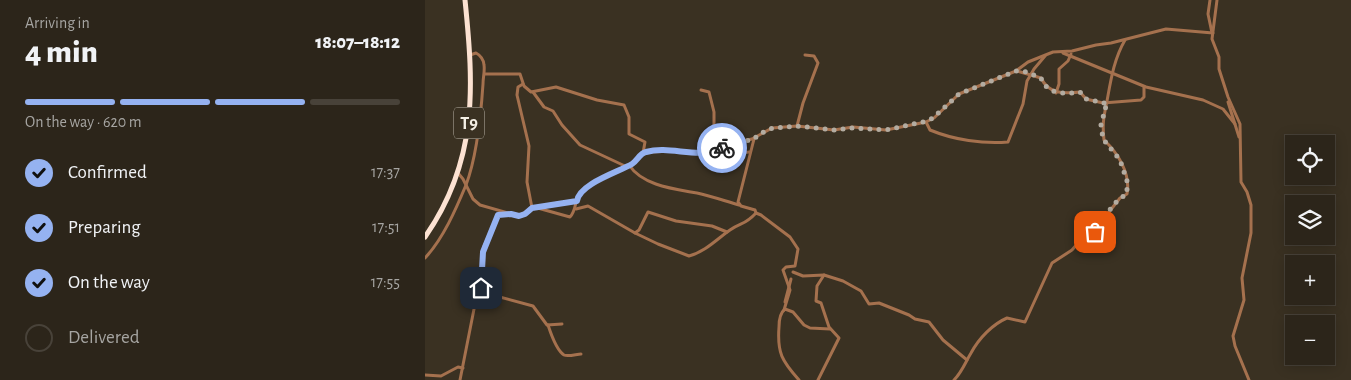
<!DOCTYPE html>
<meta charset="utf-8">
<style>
body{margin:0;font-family:"Alegreya Sans",sans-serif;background:#383127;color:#f1f3f6;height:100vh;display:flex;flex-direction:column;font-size:19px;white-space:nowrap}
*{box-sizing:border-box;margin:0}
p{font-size:16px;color:#a6a5a2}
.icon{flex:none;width:28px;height:28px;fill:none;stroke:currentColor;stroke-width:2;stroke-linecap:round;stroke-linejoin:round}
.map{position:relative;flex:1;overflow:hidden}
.panel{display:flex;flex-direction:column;background:#2c251a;width:425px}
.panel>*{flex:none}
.fabs{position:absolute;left:860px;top:135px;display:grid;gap:10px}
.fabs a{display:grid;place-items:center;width:50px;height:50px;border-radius:0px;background:#2c251a;box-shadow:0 2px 12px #0003,0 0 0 1px #484239;font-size:25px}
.pin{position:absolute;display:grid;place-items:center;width:42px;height:42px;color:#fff;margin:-21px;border-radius:10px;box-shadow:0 2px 8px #0006}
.courier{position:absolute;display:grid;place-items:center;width:50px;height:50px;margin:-25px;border:4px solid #95b2f1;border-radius:50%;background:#fff;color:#222;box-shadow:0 1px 6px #0007}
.head em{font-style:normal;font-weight:800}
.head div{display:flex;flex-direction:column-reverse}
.head{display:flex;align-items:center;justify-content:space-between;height:85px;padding:0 25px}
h1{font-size:32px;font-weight:800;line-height:38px}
.bar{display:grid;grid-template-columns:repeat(4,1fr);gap:8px 5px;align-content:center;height:60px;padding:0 25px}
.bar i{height:6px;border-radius:4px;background:#484239}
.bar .selected{background:#95b2f1}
.bar p{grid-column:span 4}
ol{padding:0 25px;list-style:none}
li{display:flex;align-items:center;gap:15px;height:55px}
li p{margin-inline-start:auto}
li .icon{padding:5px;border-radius:50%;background:#95b2f1;color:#111;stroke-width:4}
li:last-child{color:#a6a5a2}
li i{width:28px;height:28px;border:2px solid #484239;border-radius:50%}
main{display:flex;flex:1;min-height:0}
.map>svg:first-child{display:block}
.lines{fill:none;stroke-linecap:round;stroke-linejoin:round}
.minor{stroke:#a5714e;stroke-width:3}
.highway{stroke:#fce2d2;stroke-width:5}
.done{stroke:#b3aca1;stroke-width:5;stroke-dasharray:0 9}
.route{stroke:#95b2f1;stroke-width:6}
.labels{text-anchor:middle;stroke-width:4;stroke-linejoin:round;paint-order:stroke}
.shield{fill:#3a3122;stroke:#bcb6aa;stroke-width:1}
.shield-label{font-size:18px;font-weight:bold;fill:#f4efe5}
</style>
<main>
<section class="panel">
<div class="head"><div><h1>4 min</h1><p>Arriving in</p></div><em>18:07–18:12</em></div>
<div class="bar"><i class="selected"></i><i class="selected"></i><i class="selected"></i><i></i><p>On the way · 620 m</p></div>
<ol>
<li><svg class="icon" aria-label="check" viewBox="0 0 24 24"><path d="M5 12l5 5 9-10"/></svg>Confirmed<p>17:37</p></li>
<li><svg class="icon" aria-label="check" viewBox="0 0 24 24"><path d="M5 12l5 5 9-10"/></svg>Preparing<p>17:51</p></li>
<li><svg class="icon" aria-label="check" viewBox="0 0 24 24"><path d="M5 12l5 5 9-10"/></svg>On the way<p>17:55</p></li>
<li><i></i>Delivered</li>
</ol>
</section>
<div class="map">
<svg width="926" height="380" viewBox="0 0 926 380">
<rect width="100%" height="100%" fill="#3a3122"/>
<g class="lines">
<g class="minor">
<path d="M785,0L783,14L787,33"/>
<path d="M792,0L787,39L794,57V69L803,97L815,124L816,182L822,192L826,205V233L817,278L819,300L808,336L810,346L824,380"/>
<path d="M638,53L721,87L778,100L798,109L810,124"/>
<path d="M592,71L616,78C624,94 638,94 655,92L661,99L678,103L716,100L719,97V87"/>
<path d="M60,74H95L99,86L106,92L131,87L172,100L199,105L204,117V134L220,142L218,153"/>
<path d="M98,84L93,87L92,95L104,146L102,182L107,208"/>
<path d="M276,90L284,92L289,112V143C298,151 314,153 325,152"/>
<path d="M108,92L119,107L128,111L137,125L155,145L200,166"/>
<path d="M631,93L634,84V69L643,61L646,54"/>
<path d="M803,102L814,137"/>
<path d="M501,122L505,130C529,140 558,144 583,142L598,104L602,81L609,69L620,56"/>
<path d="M372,126L378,103L393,63L389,56L380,55"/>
<path d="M329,139L313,202L316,206L330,210L331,213"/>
<path d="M204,165C218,186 250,189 272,193C286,196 300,201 314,205"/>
<path d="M33,173L38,179L48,199L55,205L94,216L109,207L145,217C152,210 149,199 156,192C164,183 193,171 205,165C211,162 214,156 220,152L255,151L284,154L308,143L327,139L347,128L372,126L409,130L428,127L461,130L501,122L509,118L534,94L591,71L603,62L628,52L647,51L671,45L686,43L741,29L788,33"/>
<path d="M116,208L126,204L152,201"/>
<path d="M151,209L163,206L210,233L214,230L223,212L251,221L287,226L302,232"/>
<path d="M210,233L233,244L264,256C280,252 292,239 305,230C317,222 320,225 331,213L336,215L365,237L373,249L370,266L361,267L358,270L365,290L359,310"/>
<path d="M0,258C18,239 31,209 41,185C52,156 56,114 58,84C58,77 60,71 59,65C59,60 55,55 51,53L45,55"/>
<path d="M368,272L378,276L399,275L418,281L436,291L444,304L454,303L484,315L490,319L504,322L518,340L542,360"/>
<path d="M54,294L71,296L108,306L122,325L137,324"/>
<path d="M360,302L366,279"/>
<path d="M123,325C126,334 131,350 139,355C143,357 152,354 156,354"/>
<path d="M0,375L16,376L33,367L38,368"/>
<path d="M35,380L51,299L56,288L59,246L73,215"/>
<path d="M374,380C357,361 352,353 354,327C354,320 355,313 360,309L368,312L379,325L385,328L405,329"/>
<path d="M393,380L414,338L404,327L396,303L391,301L392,286L399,275"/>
<path d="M529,380C537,372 540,363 546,353C554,338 568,324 582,318L600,322L627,263L647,250L663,231L672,232L680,215L684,212L695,198L702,194C706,173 692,152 679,140C677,123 679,116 682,101C686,79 689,59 700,40"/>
</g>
<path class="highway" d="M0,237C53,161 49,88 40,0"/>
</g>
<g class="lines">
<path class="done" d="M297,148L312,142L327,140L340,131L348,128L372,126L409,130L428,128L461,130L502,121L508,118L534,94L591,71L602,72L616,78C622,95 640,94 655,92L661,99L679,103L682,102L676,125L678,139L695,160L703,184L701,195C689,200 678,219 673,231L670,232"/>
<path class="route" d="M56,288L58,252L73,215L86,214L94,216L100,214L107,208L152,201C154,184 193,172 207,164C212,161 215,153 221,152C246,145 273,160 297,148"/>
</g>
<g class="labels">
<rect class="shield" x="29" y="107.5" width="30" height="31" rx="4"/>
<g class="shield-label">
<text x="44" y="129">T9</text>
</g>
</g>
</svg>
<div class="fabs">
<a><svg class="icon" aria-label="locate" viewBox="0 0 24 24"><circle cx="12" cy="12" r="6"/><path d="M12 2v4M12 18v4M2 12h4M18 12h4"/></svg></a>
<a><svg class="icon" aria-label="layers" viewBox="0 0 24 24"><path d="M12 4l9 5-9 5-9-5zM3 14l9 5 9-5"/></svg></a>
<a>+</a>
<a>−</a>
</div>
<div class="pin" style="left:670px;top:232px;background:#ea580c"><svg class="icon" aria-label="bag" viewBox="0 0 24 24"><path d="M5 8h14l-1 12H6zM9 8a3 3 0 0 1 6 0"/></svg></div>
<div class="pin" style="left:56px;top:288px;background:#1f2937"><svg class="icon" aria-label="home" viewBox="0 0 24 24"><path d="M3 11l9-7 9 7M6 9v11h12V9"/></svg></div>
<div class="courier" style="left:297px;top:148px"><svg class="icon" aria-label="bike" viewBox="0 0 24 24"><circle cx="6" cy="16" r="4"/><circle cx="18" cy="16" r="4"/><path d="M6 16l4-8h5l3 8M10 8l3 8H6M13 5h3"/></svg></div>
</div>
</main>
